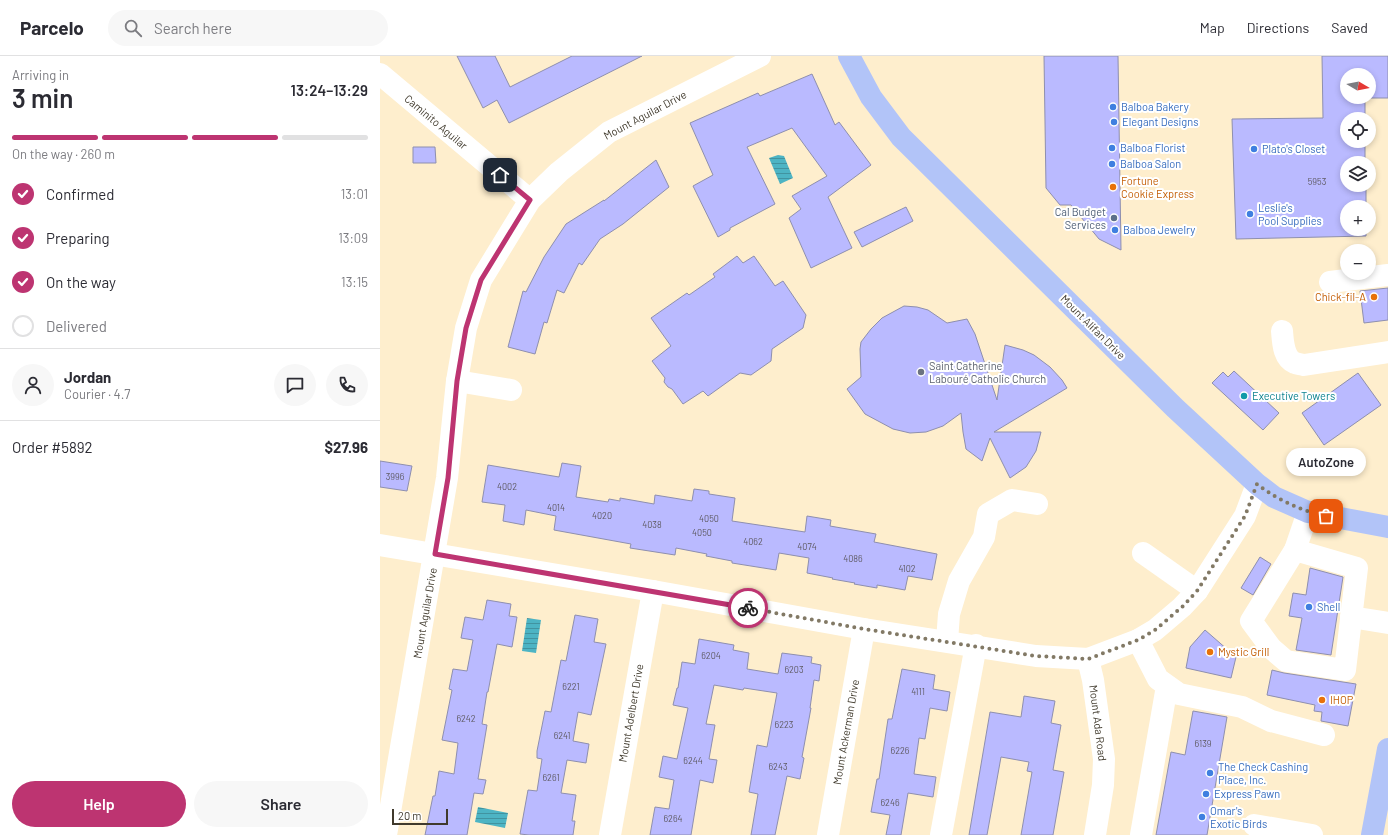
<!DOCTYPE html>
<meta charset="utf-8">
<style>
body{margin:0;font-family:Barlow,sans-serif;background:#f7f7f7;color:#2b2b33;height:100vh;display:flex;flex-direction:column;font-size:15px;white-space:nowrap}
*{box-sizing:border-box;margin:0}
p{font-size:13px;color:#7c7c81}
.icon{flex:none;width:22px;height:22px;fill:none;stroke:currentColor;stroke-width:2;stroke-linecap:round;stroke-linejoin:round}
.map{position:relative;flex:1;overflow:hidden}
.side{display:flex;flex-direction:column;background:#fff;width:380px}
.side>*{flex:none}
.needle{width:26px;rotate:100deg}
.fabs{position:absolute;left:960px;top:12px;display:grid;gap:8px}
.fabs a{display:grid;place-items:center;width:36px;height:36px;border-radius:50%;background:#fff;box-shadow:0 2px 6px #0003;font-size:20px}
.scale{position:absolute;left:12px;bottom:10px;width:56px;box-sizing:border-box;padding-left:4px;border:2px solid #403a2d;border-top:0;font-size:11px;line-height:14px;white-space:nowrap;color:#403a2d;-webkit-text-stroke:3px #fff;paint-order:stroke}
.pin{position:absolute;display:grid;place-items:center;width:34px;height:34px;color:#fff;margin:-17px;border-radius:8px;box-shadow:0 2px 6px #0006}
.courier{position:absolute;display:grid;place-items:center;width:40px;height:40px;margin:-20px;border:3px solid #bd3471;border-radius:50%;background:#fff;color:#222;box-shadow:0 1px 5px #0007}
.bubble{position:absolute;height:28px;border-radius:14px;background:#fff;box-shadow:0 2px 6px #0003;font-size:13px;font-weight:600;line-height:28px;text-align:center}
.summary em{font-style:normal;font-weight:600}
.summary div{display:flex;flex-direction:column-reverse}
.summary{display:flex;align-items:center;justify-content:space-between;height:68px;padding:0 12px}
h1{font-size:26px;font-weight:600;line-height:30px}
.bar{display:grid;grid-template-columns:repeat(4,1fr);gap:6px 4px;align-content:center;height:48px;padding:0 12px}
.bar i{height:5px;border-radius:3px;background:#e1e1e2}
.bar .active{background:#bd3471}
.bar p{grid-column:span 4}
.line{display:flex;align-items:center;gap:10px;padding:0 12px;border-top:1px solid #e1e1e2}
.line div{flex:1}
.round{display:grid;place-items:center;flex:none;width:42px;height:42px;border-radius:21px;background:#f7f7f7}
ol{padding:0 12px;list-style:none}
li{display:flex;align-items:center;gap:12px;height:44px}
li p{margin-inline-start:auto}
li .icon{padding:4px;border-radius:50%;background:#bd3471;color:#fff;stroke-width:4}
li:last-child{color:#7c7c81}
li i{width:22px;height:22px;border:2px solid #e1e1e2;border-radius:50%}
.action{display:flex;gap:8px;margin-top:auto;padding:8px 12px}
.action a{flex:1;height:46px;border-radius:24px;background:#bd3471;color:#fff;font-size:16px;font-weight:600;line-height:46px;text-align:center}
.action a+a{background:#f7f7f7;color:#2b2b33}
header{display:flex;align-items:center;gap:24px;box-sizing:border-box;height:56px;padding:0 20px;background:#fff;border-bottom:1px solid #e1e1e2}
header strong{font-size:19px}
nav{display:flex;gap:22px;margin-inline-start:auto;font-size:14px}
.search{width:280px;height:36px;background:#f7f7f7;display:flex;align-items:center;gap:10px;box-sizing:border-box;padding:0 14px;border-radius:22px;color:#7c7c81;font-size:15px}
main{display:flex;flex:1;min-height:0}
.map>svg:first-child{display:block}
.water{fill:url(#water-rules)}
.building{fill:#babaff;stroke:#8e8fae;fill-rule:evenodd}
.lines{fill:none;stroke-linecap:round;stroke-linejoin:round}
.minor{stroke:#fff;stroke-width:22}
.major{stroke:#b2c4f8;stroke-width:22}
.done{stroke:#827965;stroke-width:4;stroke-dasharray:0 7.2}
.route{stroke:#bd3471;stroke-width:5}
.shop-dot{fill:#3f7fe0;stroke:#fff;stroke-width:1.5}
.food-dot{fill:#e8710a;stroke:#fff;stroke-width:1.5}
.service-dot{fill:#5c6f8a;stroke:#fff;stroke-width:1.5}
.worship-dot{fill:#6b7280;stroke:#fff;stroke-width:1.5}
.culture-dot{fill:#0f9aa8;stroke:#fff;stroke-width:1.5}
.labels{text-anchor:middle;stroke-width:4;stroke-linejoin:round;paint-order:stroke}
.number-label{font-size:9px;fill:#5e5a62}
.shop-label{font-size:11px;fill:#366cbe;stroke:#fff;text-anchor:start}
.street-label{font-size:11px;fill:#403a2d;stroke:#fff}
.food-label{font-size:11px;fill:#c56008;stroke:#fff;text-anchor:start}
.service-label{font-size:11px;fill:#4e5e75;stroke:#fff;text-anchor:end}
.worship-label{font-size:11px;fill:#5b616d;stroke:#fff;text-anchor:start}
.culture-label{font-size:11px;fill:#0d838f;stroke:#fff;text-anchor:start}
</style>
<header>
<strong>Parcelo</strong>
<div class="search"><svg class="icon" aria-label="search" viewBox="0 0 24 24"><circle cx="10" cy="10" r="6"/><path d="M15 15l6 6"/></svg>Search here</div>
<nav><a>Map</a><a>Directions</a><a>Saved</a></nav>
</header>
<main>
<section class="side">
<div class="summary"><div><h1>3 min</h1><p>Arriving in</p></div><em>13:24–13:29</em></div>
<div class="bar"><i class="active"></i><i class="active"></i><i class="active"></i><i></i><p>On the way · 260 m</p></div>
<ol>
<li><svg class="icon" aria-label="check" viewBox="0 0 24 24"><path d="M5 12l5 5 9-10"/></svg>Confirmed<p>13:01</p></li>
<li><svg class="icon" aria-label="check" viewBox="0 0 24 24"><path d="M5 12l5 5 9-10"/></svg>Preparing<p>13:09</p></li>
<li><svg class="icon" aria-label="check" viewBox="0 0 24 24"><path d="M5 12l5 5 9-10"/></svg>On the way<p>13:15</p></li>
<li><i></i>Delivered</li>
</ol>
<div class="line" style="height:72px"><a class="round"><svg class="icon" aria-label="person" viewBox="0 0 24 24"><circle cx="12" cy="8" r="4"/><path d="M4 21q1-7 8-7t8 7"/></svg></a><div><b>Jordan</b><p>Courier · 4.7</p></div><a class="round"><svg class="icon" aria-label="chat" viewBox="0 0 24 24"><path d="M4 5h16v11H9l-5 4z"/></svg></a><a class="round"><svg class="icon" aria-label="phone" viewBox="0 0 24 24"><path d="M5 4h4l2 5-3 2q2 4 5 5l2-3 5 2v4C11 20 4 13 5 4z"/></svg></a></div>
<div class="line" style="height:52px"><div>Order #5892</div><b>$27.96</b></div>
<div class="action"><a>Help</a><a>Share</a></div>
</section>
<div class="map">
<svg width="1008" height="779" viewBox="0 0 1008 779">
<defs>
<pattern id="water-rules" width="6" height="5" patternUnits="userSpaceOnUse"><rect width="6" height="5" fill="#4db4c4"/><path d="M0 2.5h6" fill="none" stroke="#4193a0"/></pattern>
</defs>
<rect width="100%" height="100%" fill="#feeecd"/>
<g class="water">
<path d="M398,99L404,100L413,122L400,128L389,102Z"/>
<path d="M147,562L161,564L156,597L142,595Z"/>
<path d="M98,751L128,757L125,772L95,766Z"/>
</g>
<g class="building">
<path d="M77,0H115L130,31L192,0H262L129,67L117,44L103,52Z"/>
<path d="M664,0H738L741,194L719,183L691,149H680L666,132Z"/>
<path d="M942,0H1008V42H985V63H967V85H985V107H967V129H986V151H967V173H986V180L856,183L852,63L943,62ZM967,19H989V41H967Z"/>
<path d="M432,18L455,69L459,66L491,109L448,141L472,192L431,212L409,162L421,153L412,140L447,120L412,72L367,91L395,148L350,172V174L338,181L313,130L333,119L310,67L378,37L380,40Z"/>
<path d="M33,91H55L56,107H33Z"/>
<path d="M276,104L289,131L243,168L220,183L202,209L199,207L184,237L177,234L167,267L164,266L155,298L128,291L143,235L146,236L164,201L186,168L224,144V145Z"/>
<path d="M526,151L533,165L482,191L474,176Z"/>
<path d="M357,200L363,207L374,200L395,230L403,225L426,259L423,272L392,293L391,305L371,319L360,317L328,340L323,335L303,348L292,333L288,331L284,326L285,322L272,305L291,290L271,262L307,237L309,239L335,221L333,218Z"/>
<path d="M1008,232V264L984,267L980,235Z"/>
<path d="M524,250L537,251L548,254L567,267L587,263L595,278L617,344L625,289L643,294L654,299L670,311L682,324L687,332L614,376H661L656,395L646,411L630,422L610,382L602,405L586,393L583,376L581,357L563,370L546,376L530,377L513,373L485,358L467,333L481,321L480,293L481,286L491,273L502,262Z"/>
<path d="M854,315L899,357L883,374L832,327L843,316L848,321Z"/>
<path d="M978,317L1001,349L944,389L922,357Z"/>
<path d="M0,405L32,410L27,435L0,431Z"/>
<path d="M182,407L201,410L196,441L228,446L229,443L240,445V442L274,448L275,439L312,445L314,433L329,435V438L355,442L352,465L425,476L427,460L451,464L450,470L496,478L494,486L557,498L552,524L528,520L525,534L497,529V532L474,528L475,527L452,523L453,522L427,517L429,502L399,497L396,514L352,507V505L326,500L327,498L296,492L295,499L250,492L251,488L174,474L176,460L146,454L144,469L123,465L125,449L102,446L108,409L179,421Z"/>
<path d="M880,501L891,508L873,539L861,532Z"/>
<path d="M930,512L963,521L951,599L916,594L922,562L909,560L913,537L926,539Z"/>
<path d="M107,544L131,548L129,560L137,561L132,591L117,588L108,636H107L102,668L107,669L98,723L106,724L103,738L94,737L87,779H45L53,740H55L59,715L74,718L78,687L62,684L72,634L69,633L73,613L87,615L93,584L81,582L85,561L103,564Z"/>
<path d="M195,559L218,563L214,586L226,588L211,659L198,656L193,685L209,688L206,707L187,704L181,737L196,739L192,765H195L193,779H149L140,778L148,734L157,735L162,703L157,702V695L165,655L171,656L181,604L186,605Z"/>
<path d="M825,574L856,601L851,622L806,612L810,591Z"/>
<path d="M319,583L354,589L353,594L369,597L367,613L398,618L402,597L432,601L431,607L441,609L439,625L434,624L430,652H431L422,701L424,702L420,723L407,720L395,779H371L378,738L369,736L377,689L387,691L397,637L364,632L363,634L334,629L326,668L335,669L329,703L337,704L333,727L320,724L311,779H270L275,751L289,753L294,724L279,721L283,700L297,703L308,652L293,649L297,632H298L302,606L315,608Z"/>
<path d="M522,613L555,619L553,633L570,636L567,655L550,652L545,683L539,682L534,718L556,721L553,741L528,737L521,779H506L510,759L491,756L497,723H499L508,663H512Z"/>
<path d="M892,614L904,617L976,628L968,670L941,665L942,656L934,655L935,649L887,639Z"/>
<path d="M644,640L675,645L671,667L681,669L673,714L684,716L673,779H641L652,716L647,715L649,706L621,701L607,779H589L610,656L641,661Z"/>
<path d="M813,655L847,661L827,779H776L791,696L805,699Z"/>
</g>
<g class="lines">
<g class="minor">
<path d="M0,18L150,144"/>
<path d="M950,226L1008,219"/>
<path d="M902,275C903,286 903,302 915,307C917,308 921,308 924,309L1008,296"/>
<path d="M77,325L131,334"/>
<path d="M0,489L273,535L484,573L656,600L708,603L758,584L775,574L802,551L817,535L865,460L877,428"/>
<path d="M915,494L977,512L965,614L906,605L891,592L871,565Z"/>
<path d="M915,494L928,456"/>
<path d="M763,497L817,535"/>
<path d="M971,561L1008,567"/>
<path d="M758,584L778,623L799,638L862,651L891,665L944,679"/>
<path d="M567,585L569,558L579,525L604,481L608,458L632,444L657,448"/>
<path d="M708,603L713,624L724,703L723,729L715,779"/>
<path d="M874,769L932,779"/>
<path d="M6,779L67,422L77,325L86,272L101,224L150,144L179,116L229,76L380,0"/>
<path d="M230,779L273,535"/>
<path d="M448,779L484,573"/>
<path d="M561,779L596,589"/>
<path d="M761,779L787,630"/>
</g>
<g class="major">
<path d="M469,0L491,41L521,81L795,352L877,428L894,441L928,456L1008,471"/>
<path d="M992,779L1008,693"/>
</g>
</g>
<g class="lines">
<path class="done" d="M368,552L484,573L656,600L708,603L758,584L775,574L802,551L817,535L865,460L877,428C898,444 919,454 946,460"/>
<path class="route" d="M120,119L150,144L101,224L86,272L77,325L68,422L55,498L368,552"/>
</g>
<g class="shop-dot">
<circle cx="733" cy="51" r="4"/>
<circle cx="734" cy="66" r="4"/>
<circle cx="732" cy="92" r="4"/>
<circle cx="874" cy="93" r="4"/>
<circle cx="732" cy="108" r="4"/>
<circle cx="870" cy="158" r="4"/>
<circle cx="735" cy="174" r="4"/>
<circle cx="929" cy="551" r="4"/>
<circle cx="830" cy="717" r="4"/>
<circle cx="826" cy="738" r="4"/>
<circle cx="822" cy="761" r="4"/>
</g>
<g class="food-dot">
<circle cx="733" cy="131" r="4"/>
<circle cx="994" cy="241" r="4"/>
<circle cx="830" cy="596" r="4"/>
<circle cx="942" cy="644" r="4"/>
</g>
<circle class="service-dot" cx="734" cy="162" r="4"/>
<circle class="worship-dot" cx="541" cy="316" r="4"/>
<circle class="culture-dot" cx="864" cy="340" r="4"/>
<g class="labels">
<g class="number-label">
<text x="937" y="129">5953</text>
<text x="15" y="424">3996</text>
<text x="127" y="434">4002</text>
<text x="176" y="455">4014</text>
<text x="222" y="463">4020</text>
<text x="329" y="466">4050</text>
<text x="272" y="472">4038</text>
<text x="322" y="480">4050</text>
<text x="373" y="489">4062</text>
<text x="427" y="494">4074</text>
<text x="473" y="506">4086</text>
<text x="527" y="516">4102</text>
<text x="331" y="603">6204</text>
<text x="414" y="617">6203</text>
<text x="191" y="634">6221</text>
<text x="538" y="639">4111</text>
<text x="86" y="666">6242</text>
<text x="404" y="672">6223</text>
<text x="182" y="683">6241</text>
<text x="823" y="691">6139</text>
<text x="520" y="698">6226</text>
<text x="313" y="708">6244</text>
<text x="398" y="714">6243</text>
<text x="171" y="725">6261</text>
<text x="510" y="750">6246</text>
<text x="293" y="766">6264</text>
</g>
<g class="shop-label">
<text x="741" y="55">Balboa Bakery</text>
<text x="742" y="70">Elegant Designs</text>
<text x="740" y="96">Balboa Florist</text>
<text x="882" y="97">Plato's Closet</text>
<text x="740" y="112">Balboa Salon</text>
<text x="878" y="156">Leslie's<tspan x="878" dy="13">Pool Supplies</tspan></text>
<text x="743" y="178">Balboa Jewelry</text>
<text x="937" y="555">Shell</text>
<text x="838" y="715">The Check Cashing<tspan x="838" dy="13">Place, Inc.</tspan></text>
<text x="834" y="742">Express Pawn</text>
<text x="830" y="759">Omar's<tspan x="830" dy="13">Exotic Birds</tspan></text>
</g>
<g class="street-label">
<text transform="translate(265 59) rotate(-28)" y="4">Mount Aguilar Drive</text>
<text transform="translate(56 66) rotate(40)" y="4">Caminito Aguilar</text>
<text transform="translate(713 271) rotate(45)" y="4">Mount Alifan Drive</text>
<text transform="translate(45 557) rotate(-80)" y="4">Mount Aguilar Drive</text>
<text transform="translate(251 657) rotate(-80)" y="4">Mount Adelbert Drive</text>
<text transform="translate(718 667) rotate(83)" y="4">Mount Ada Road</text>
<text transform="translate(466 676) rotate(-80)" y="4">Mount Ackerman Drive</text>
</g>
<g class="food-label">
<text x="741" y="129">Fortune<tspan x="741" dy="13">Cookie Express</tspan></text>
<text x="986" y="245" text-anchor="end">Chick-fil-A</text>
<text x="838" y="600">Mystic Grill</text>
<text x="950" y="648">IHOP</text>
</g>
<g class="service-label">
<text x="726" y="160">Cal Budget<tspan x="726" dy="13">Services</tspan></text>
</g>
<g class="worship-label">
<text x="549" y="314">Saint Catherine<tspan x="549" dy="13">Labouré Catholic Church</tspan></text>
</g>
<g class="culture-label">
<text x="872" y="344">Executive Towers</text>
</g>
</g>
</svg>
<div class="fabs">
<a><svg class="needle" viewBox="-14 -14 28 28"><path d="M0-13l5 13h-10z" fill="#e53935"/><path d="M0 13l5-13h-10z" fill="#7c7c81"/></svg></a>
<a><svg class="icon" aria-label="locate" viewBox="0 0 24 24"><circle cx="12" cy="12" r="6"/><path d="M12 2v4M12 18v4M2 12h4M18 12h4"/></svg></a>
<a><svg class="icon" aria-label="layers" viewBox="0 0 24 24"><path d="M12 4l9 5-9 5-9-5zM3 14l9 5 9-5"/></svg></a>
<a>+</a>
<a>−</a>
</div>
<div class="scale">20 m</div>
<div class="pin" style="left:946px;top:460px;background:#ea580c"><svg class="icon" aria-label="bag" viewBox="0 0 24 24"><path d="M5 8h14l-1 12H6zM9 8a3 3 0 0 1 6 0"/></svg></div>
<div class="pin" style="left:120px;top:119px;background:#1f2937"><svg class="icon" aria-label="home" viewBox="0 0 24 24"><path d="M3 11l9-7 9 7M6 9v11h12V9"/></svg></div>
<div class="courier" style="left:368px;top:552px"><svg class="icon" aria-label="bike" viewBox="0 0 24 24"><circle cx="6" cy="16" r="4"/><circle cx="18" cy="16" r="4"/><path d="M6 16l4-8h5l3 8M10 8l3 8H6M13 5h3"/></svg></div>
<div class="bubble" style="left:906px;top:392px;width:80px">AutoZone</div>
</div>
</main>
